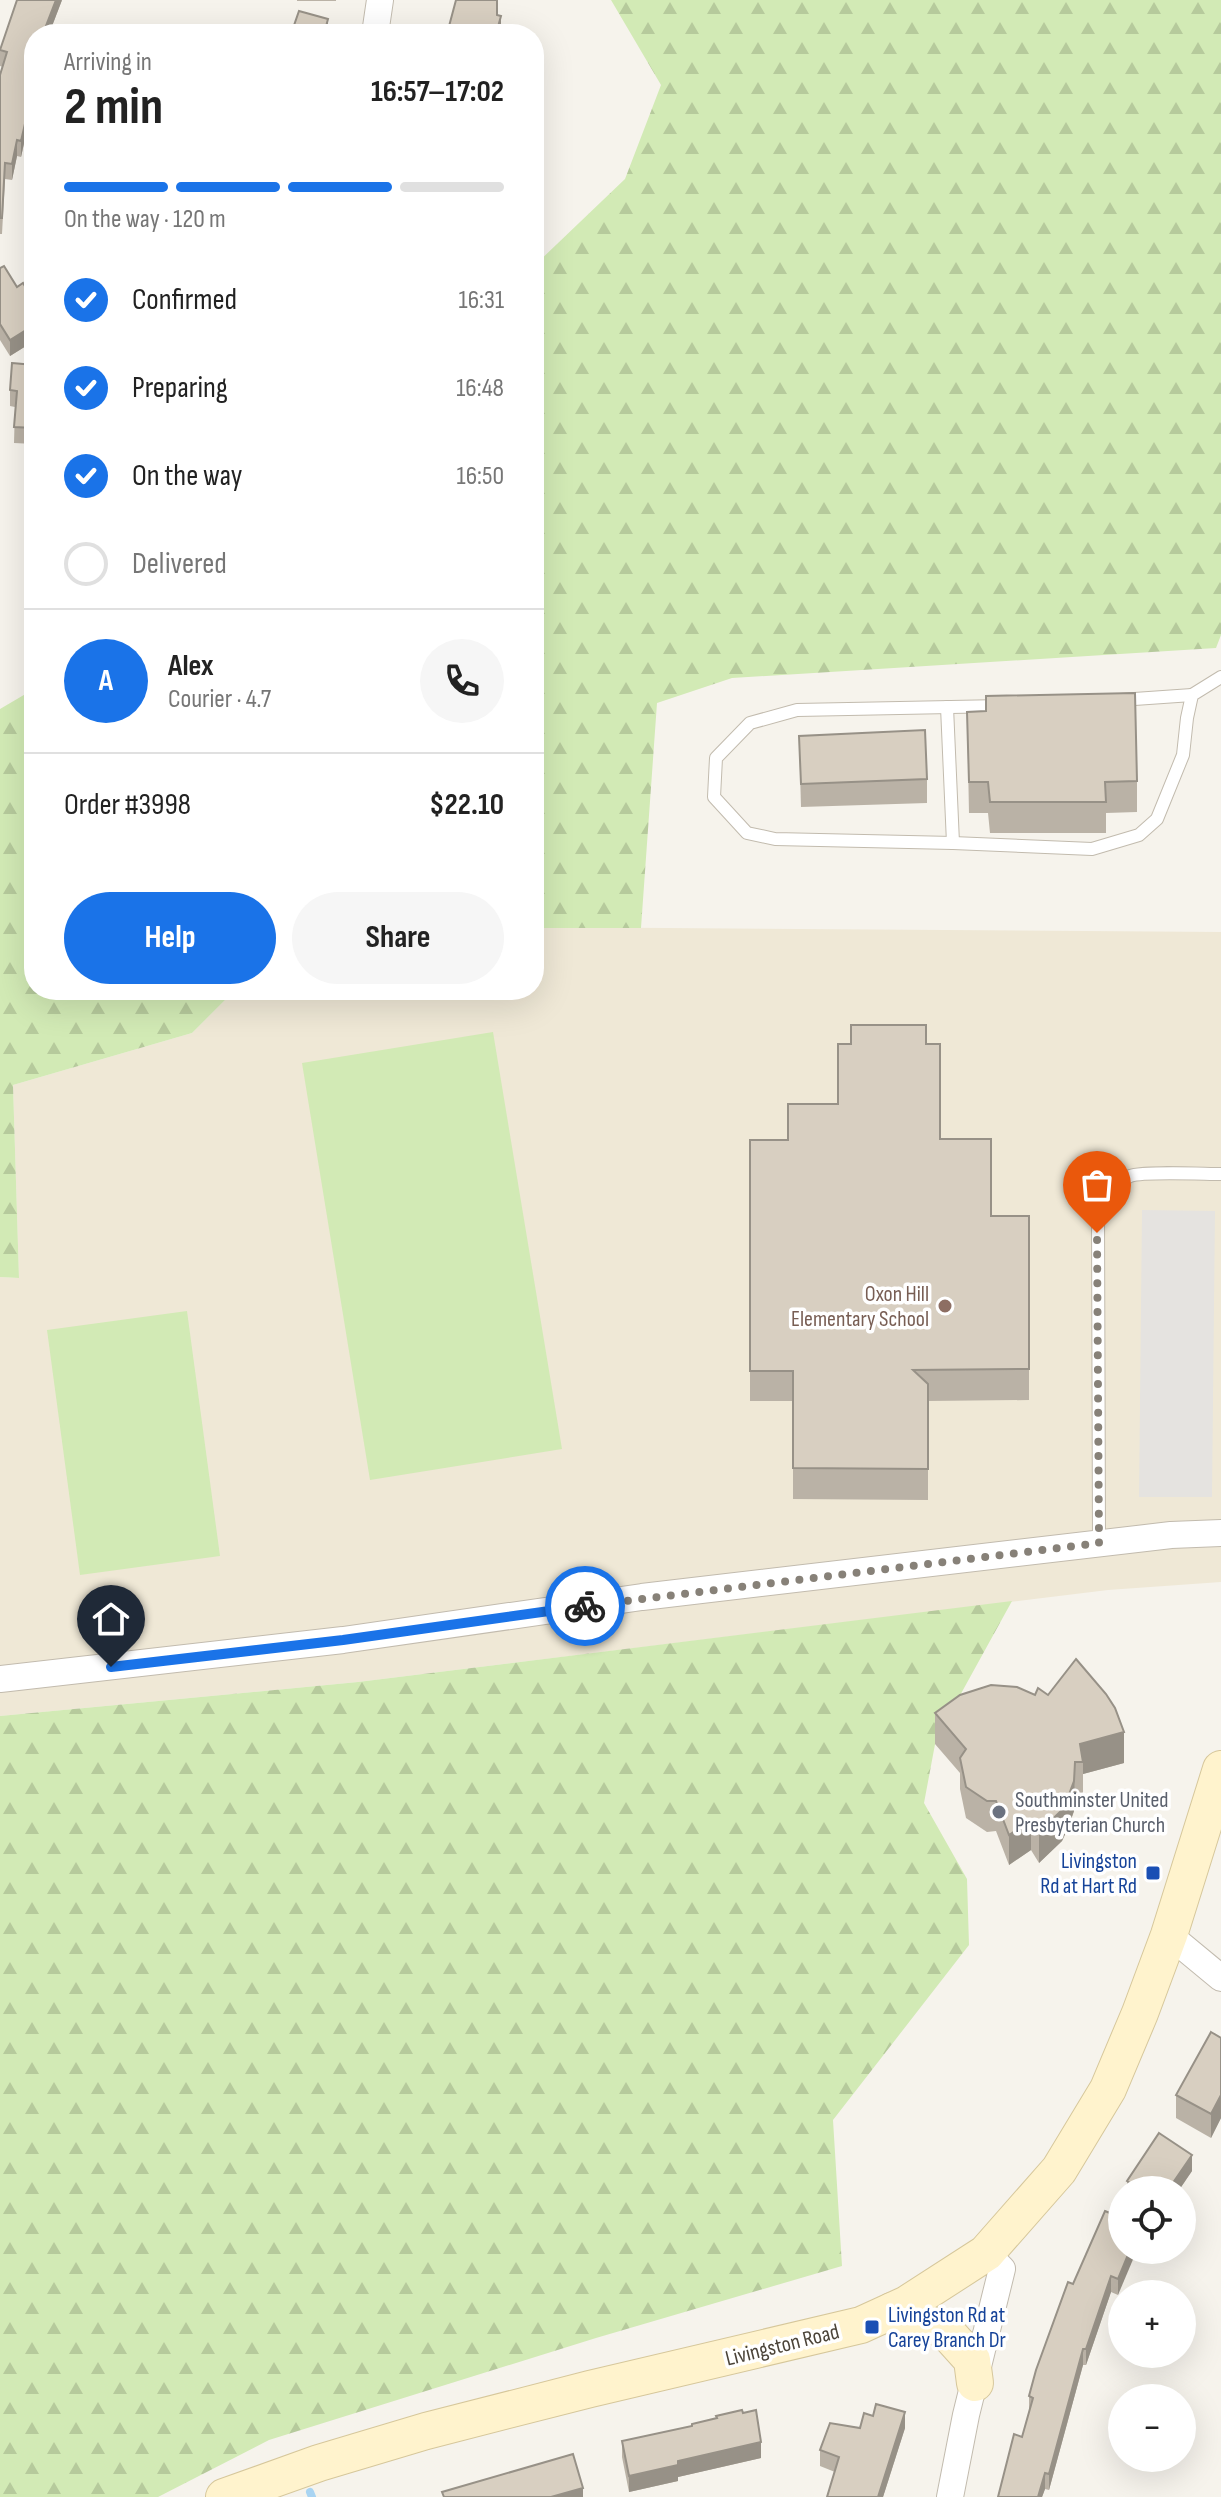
<!DOCTYPE html>
<meta charset="utf-8">
<style>
body{margin:0;font-family:"Sofia Sans Condensed",sans-serif;background:#f6f6f6;color:#222;height:100vh;display:flex;flex-direction:column;font-size:30px;white-space:nowrap}
*{box-sizing:border-box;margin:0}
p{font-size:26px;color:#767676}
.icon{flex:none;width:44px;height:44px;fill:none;stroke:currentColor;stroke-width:2;stroke-linecap:round;stroke-linejoin:round}
.map{position:relative;flex:1;overflow:hidden}
.side{position:absolute;left:24px;top:24px;width:520px;height:976px;display:flex;flex-direction:column;background:#fff;border-radius:32px;box-shadow:0 8px 32px #0002}
.side>*{flex:none}
.buttons{position:absolute;left:1108px;top:2176px;display:grid;gap:16px}
.buttons a{display:grid;place-items:center;width:88px;height:88px;border-radius:50%;background:#fff;box-shadow:0 8px 32px #0002;font-size:40px}
.pin{position:absolute;display:grid;place-items:center;width:68px;height:68px;color:#fff;margin:-82px -34px;border-radius:50% 50% 50% 0;rotate:-45deg;box-shadow:0 0 8px #0007}
.pin .icon{rotate:45deg}
.courier{position:absolute;display:grid;place-items:center;width:80px;height:80px;margin:-40px;border:6px solid #1a73e8;border-radius:50%;background:#fff;color:#222;box-shadow:0 2px 10px #0007}
.summary em{font-style:normal;font-weight:700}
.summary div{display:flex;flex-direction:column-reverse}
.summary{display:flex;align-items:center;justify-content:space-between;height:136px;padding:0 40px}
h1{font-size:52px;font-weight:700;line-height:60px}
.bar{display:grid;grid-template-columns:repeat(4,1fr);gap:12px 8px;align-content:center;height:96px;padding:0 40px}
.bar i{height:10px;border-radius:6px;background:#e0e0e0}
.bar .active{background:#1a73e8}
.bar p{grid-column:span 4}
.line{display:flex;align-items:center;gap:20px;padding:0 40px;border-top:2px solid #e0e0e0}
.line div{flex:1}
.round{display:grid;place-items:center;flex:none;width:84px;height:84px;border-radius:42px;background:#f6f6f6}
ol{padding:0 40px;list-style:none}
li{display:flex;align-items:center;gap:24px;height:88px}
li p{margin-inline-start:auto}
li .icon{padding:8px;border-radius:50%;background:#1a73e8;color:#fff;stroke-width:4}
li:last-child{color:#767676}
li i{width:44px;height:44px;border:4px solid #e0e0e0;border-radius:50%}
.primary-button{display:flex;gap:16px;margin-top:auto;padding:16px 40px}
.primary-button a{flex:1;height:92px;border-radius:48px;background:#1a73e8;color:#fff;font-size:32px;font-weight:700;line-height:92px;text-align:center}
.primary-button a+a{background:#f6f6f6;color:#222}
.map>svg:first-child{display:block}
.education{fill:#efe8d6}
.forest{fill:url(#forest-firs)}
.pitch{fill:#d2eab5}
.parking{fill:#e5e3e0}
.lines{fill:none;stroke-linecap:round;stroke-linejoin:round}
.stream{stroke:#a9d4f2;stroke-width:8}
.lane-casing{stroke:#c2bbae;stroke-width:14}
.street-casing{stroke:#c2bbae;stroke-width:28}
.secondary-casing{stroke:#d6c79b;stroke-width:38}
.lane{stroke:#fff;stroke-width:12}
.street{stroke:#fff;stroke-width:26}
.secondary{stroke:#fff3cd;stroke-width:36}
.wall{fill:#bab2a6}
.shaded-wall{fill:#979187}
.building{fill:#d8cfc1;stroke:#979187;stroke-width:2}
.done{stroke:#878178;stroke-width:8;stroke-dasharray:0 14.4}
.route{stroke:#1a73e8;stroke-width:10}
.education-dot{fill:#8d6e63;stroke:#fff;stroke-width:3}
.worship-dot{fill:#6b7280;stroke:#fff;stroke-width:3}
.transit-dot{fill:#1a4fb4;stroke:#fff;stroke-width:3}
.labels{text-anchor:middle;stroke-width:7;stroke-linejoin:round;paint-order:stroke}
.education-label{font-size:22px;fill:#785e54;stroke:#fff;text-anchor:end}
.worship-label{font-size:22px;fill:#5b616d;stroke:#fff;text-anchor:start}
.transit-label{font-size:22px;fill:#164399;stroke:#fff;text-anchor:end}
.street-label{font-size:22px;fill:#4b4439;stroke:#fff}
</style>
<div class="map">
<svg width="1221" height="2497" viewBox="0 0 1221 2497">
<defs>
<pattern id="forest-firs" width="22" height="20" patternUnits="userSpaceOnUse" patternTransform="scale(2)"><rect width="22" height="20" fill="#d2eab5"/><path d="M5 1l3.5 6h-7zM16 11l3.5 6h-7z" fill="#b6ca9c"/></pattern>
</defs>
<rect width="100%" height="100%" fill="#f6f3ec"/>
<path class="education" d="M534,927L1221,932V1582L1108,1590L358,1682L0,1716V1277L19,1278L13,1085L192,1033L235,990H534Z"/>
<g class="forest">
<path d="M611,0H1221V635L1216,648L732,678L657,703L641,928H540L534,927V266L625,179L661,85Z"/>
<path d="M34,689V990H235L192,1033L13,1085L19,1278L0,1277V709Z"/>
<path d="M1012,1601L936,1739L924,1803L967,1879L969,1945L833,2120L842,2266L596,2338L269,2440L158,2497H0V1716L358,1682Z"/>
</g>
<g class="pitch">
<path d="M493,1032L562,1449L370,1480L302,1063Z"/>
<path d="M187,1311L220,1556L80,1575L47,1330Z"/>
</g>
<path class="parking" d="M1142,1210L1215,1211L1212,1497H1139Z"/>
<g class="lines">
<path class="stream" d="M310,2492L312,2497"/>
<g class="lane-casing">
<g id="lane">
<path d="M1120,700L1192,695"/>
<path d="M1002,706L797,710L750,723L716,758L714,797L747,833L775,839L953,843L1092,849L1139,835L1157,819L1183,755L1187,718L1192,695L1221,677"/>
<path d="M947,707L953,843"/>
<path d="M1099,1543L1098,1215C1105,1198 1113,1184 1130,1176C1142,1171 1204,1174 1221,1174"/>
</g>
</g>
<g class="street-casing">
<g id="street">
<path d="M375,34L380,0"/>
<path d="M0,1679L343,1640L642,1597L1171,1535L1221,1533"/>
<path d="M1169,1935L1221,1978"/>
<path d="M950,2497L966,2415L1002,2269L986,2253"/>
</g>
</g>
<g class="secondary-casing">
<g id="secondary">
<path d="M892,2311L945,2330L972,2360L975,2383"/>
<path d="M224,2497L319,2463L426,2431L590,2389L861,2325L907,2304L986,2253L1059,2170L1108,2089L1140,2013L1169,1935L1221,1769"/>
</g>
</g>
<use href="#lane" class="lane"/>
<use href="#street" class="street"/>
<use href="#secondary" class="secondary"/>
</g>
<g class="wall">
<path d="M62,0L49,34H34V101L21,157L17,156L12,180L5,179L2,234H0V75L3,67L0,66V50Z"/>
<rect x="297" y="0" width="39" height="1"/>
<path d="M0,268L17,287L34,301V341L10,356L0,340Z"/>
<path d="M34,365V444L14,443L15,407L10,406V390Z"/>
<path d="M967,712L1137,781V812L1106,813V833H990L988,813H969Z"/>
<path d="M799,736L927,779V803L801,807Z"/>
<path d="M838,1104L940,1139L991,1216H1029V1400L928,1401V1500L793,1499V1401H750V1140H788Z"/>
<path d="M935,1713L1124,1763L1083,1774V1793H1075L1074,1811L1068,1828L1062,1841L1039,1863L1031,1850L1009,1865L996,1831L987,1832L966,1818L960,1789V1773L935,1744Z"/>
<path d="M1221,2038V2118L1211,2138L1176,2118V2095Z"/>
<path d="M1192,2171L1179,2190H1127V2181Z"/>
<path d="M1122,2218L1118,2295L1111,2292L1086,2365H1083L1049,2490L1045,2489L1042,2497H998L1022,2437L1029,2412V2396L1073,2284Z"/>
<path d="M860,2428H905L883,2497H827L835,2472L820,2466V2450Z"/>
<path d="M622,2441L761,2458L678,2477V2481L629,2492L622,2457Z"/>
</g>
<g class="shaded-wall">
<path d="M56,0H62L49,34H46V26Z"/>
<path d="M501,16V34H496Z"/>
<path d="M328,19V34H324Z"/>
<path d="M33,85V101L21,157V141Z"/>
<path d="M17,140V156L12,180V164Z"/>
<path d="M34,325V341L10,356V340Z"/>
<path d="M1124,1732V1763L1083,1774V1762L1080,1744Z"/>
<path d="M1075,1762L1074,1811L1068,1828L1062,1841L1039,1863V1832Z"/>
<path d="M1031,1820V1850L1009,1865V1835Z"/>
<path d="M1221,2095V2118L1211,2138V2114Z"/>
<path d="M1192,2155V2171L1179,2190H1168Z"/>
<path d="M1130,2250H1137L1118,2295V2279Z"/>
<path d="M1111,2276V2292L1086,2365V2349Z"/>
<path d="M1083,2349V2365L1049,2490V2474Z"/>
<path d="M905,2412V2428L883,2497H878Z"/>
<path d="M761,2442V2458L678,2477V2481L629,2492V2476L678,2461Z"/>
<path d="M1045,2473V2489L1042,2497H1038Z"/>
<path d="M583,2488V2497H551Z"/>
</g>
<g class="building">
<path d="M17,0H56L46,26L49,27L46,34H34V85L21,141L17,140L12,164L5,163L2,218H0V75L7,52L0,50Z"/>
<path d="M456,0H497V15L501,16L496,34H455V32L448,30Z"/>
<path d="M299,11L328,19L324,34H291Z"/>
<path d="M4,266L17,287L23,283L34,301V325L10,340L0,324V268Z"/>
<path d="M12,363L34,365V428L14,427L17,391L10,390Z"/>
<path d="M1135,693L1137,781L1105,782L1106,802H990L988,782H969L967,712L986,711V696Z"/>
<path d="M925,730L927,779L801,784L799,736Z"/>
<path d="M851,1025H926V1044H940V1139H991V1216H1029V1369L913,1370L928,1384V1469L793,1468V1371H750V1140H788V1104H838V1044H851Z"/>
<path d="M1076,1659L1106,1694L1115,1708L1124,1732L1080,1744L1083,1762H1075L1074,1781L1068,1797L1062,1810L1039,1832L1031,1820L1009,1835L996,1801H987L966,1787L960,1758L966,1749L935,1713L960,1695L991,1685L1017,1687L1035,1695L1038,1688L1048,1695Z"/>
<path d="M1211,2032L1221,2038V2095L1211,2114L1176,2095Z"/>
<path d="M1159,2133L1192,2155L1168,2190H1141L1127,2181Z"/>
<path d="M1105,2211L1122,2218V2250H1130L1118,2279L1111,2276L1086,2349H1083L1049,2474L1045,2473L1038,2497H998L1014,2434L1022,2437L1033,2398L1029,2396L1036,2370L1068,2282L1073,2284Z"/>
<path d="M876,2404L905,2412L878,2497H827L839,2457L820,2450L830,2423L860,2428L864,2413L873,2416Z"/>
<path d="M742,2410L743,2413L756,2410L761,2442L678,2461V2465L629,2476L622,2441L692,2426V2424L717,2418L716,2416Z"/>
<path d="M573,2454L583,2488L551,2497H444L442,2492Z"/>
</g>
<g class="lines">
<path class="done" d="M585,1606L1099,1543L1097,1233"/>
<path class="route" d="M111,1667L343,1640L585,1606"/>
</g>
<circle class="education-dot" cx="945" cy="1306" r="8"/>
<circle class="worship-dot" cx="999" cy="1812" r="8"/>
<g class="transit-dot">
<rect x="1145" y="1865" width="16" height="16" rx="4"/>
<rect x="864" y="2319" width="16" height="16" rx="4"/>
</g>
<g class="labels">
<g class="education-label">
<text x="929" y="1301">Oxon Hill<tspan x="929" dy="25">Elementary School</tspan></text>
</g>
<g class="worship-label">
<text x="1015" y="1807">Southminster United<tspan x="1015" dy="25">Presbyterian Church</tspan></text>
</g>
<g class="transit-label">
<text x="1137" y="1868">Livingston<tspan x="1137" dy="25">Rd at Hart Rd</tspan></text>
<text x="888" y="2322" text-anchor="start">Livingston Rd at<tspan x="888" dy="25">Carey Branch Dr</tspan></text>
</g>
<g class="street-label">
<text transform="translate(782 2344) rotate(-14)" y="8">Livingston Road</text>
</g>
</g>
</svg>
<div class="buttons">
<a><svg class="icon" aria-label="locate" viewBox="0 0 24 24"><circle cx="12" cy="12" r="6"/><path d="M12 2v4M12 18v4M2 12h4M18 12h4"/></svg></a>
<a>+</a>
<a>−</a>
</div>
<div class="pin" style="left:1097px;top:1233px;background:#ea580c"><svg class="icon" aria-label="bag" viewBox="0 0 24 24"><path d="M5 8h14l-1 12H6zM9 8a3 3 0 0 1 6 0"/></svg></div>
<div class="pin" style="left:111px;top:1667px;background:#1f2937"><svg class="icon" aria-label="home" viewBox="0 0 24 24"><path d="M3 11l9-7 9 7M6 9v11h12V9"/></svg></div>
<div class="courier" style="left:585px;top:1606px"><svg class="icon" aria-label="bike" viewBox="0 0 24 24"><circle cx="6" cy="16" r="4"/><circle cx="18" cy="16" r="4"/><path d="M6 16l4-8h5l3 8M10 8l3 8H6M13 5h3"/></svg></div>
<section class="side">
<div class="summary"><div><h1>2 min</h1><p>Arriving in</p></div><em>16:57–17:02</em></div>
<div class="bar"><i class="active"></i><i class="active"></i><i class="active"></i><i></i><p>On the way · 120 m</p></div>
<ol>
<li><svg class="icon" aria-label="check" viewBox="0 0 24 24"><path d="M5 12l5 5 9-10"/></svg>Confirmed<p>16:31</p></li>
<li><svg class="icon" aria-label="check" viewBox="0 0 24 24"><path d="M5 12l5 5 9-10"/></svg>Preparing<p>16:48</p></li>
<li><svg class="icon" aria-label="check" viewBox="0 0 24 24"><path d="M5 12l5 5 9-10"/></svg>On the way<p>16:50</p></li>
<li><i></i>Delivered</li>
</ol>
<div class="line" style="height:144px"><b class="round" style="background:#1a73e8;color:#fff">A</b><div><b>Alex</b><p>Courier · 4.7</p></div><a class="round"><svg class="icon" aria-label="phone" viewBox="0 0 24 24"><path d="M5 4h4l2 5-3 2q2 4 5 5l2-3 5 2v4C11 20 4 13 5 4z"/></svg></a></div>
<div class="line" style="height:104px"><div>Order #3998</div><b>$22.10</b></div>
<div class="primary-button"><a>Help</a><a>Share</a></div>
</section>
</div>
